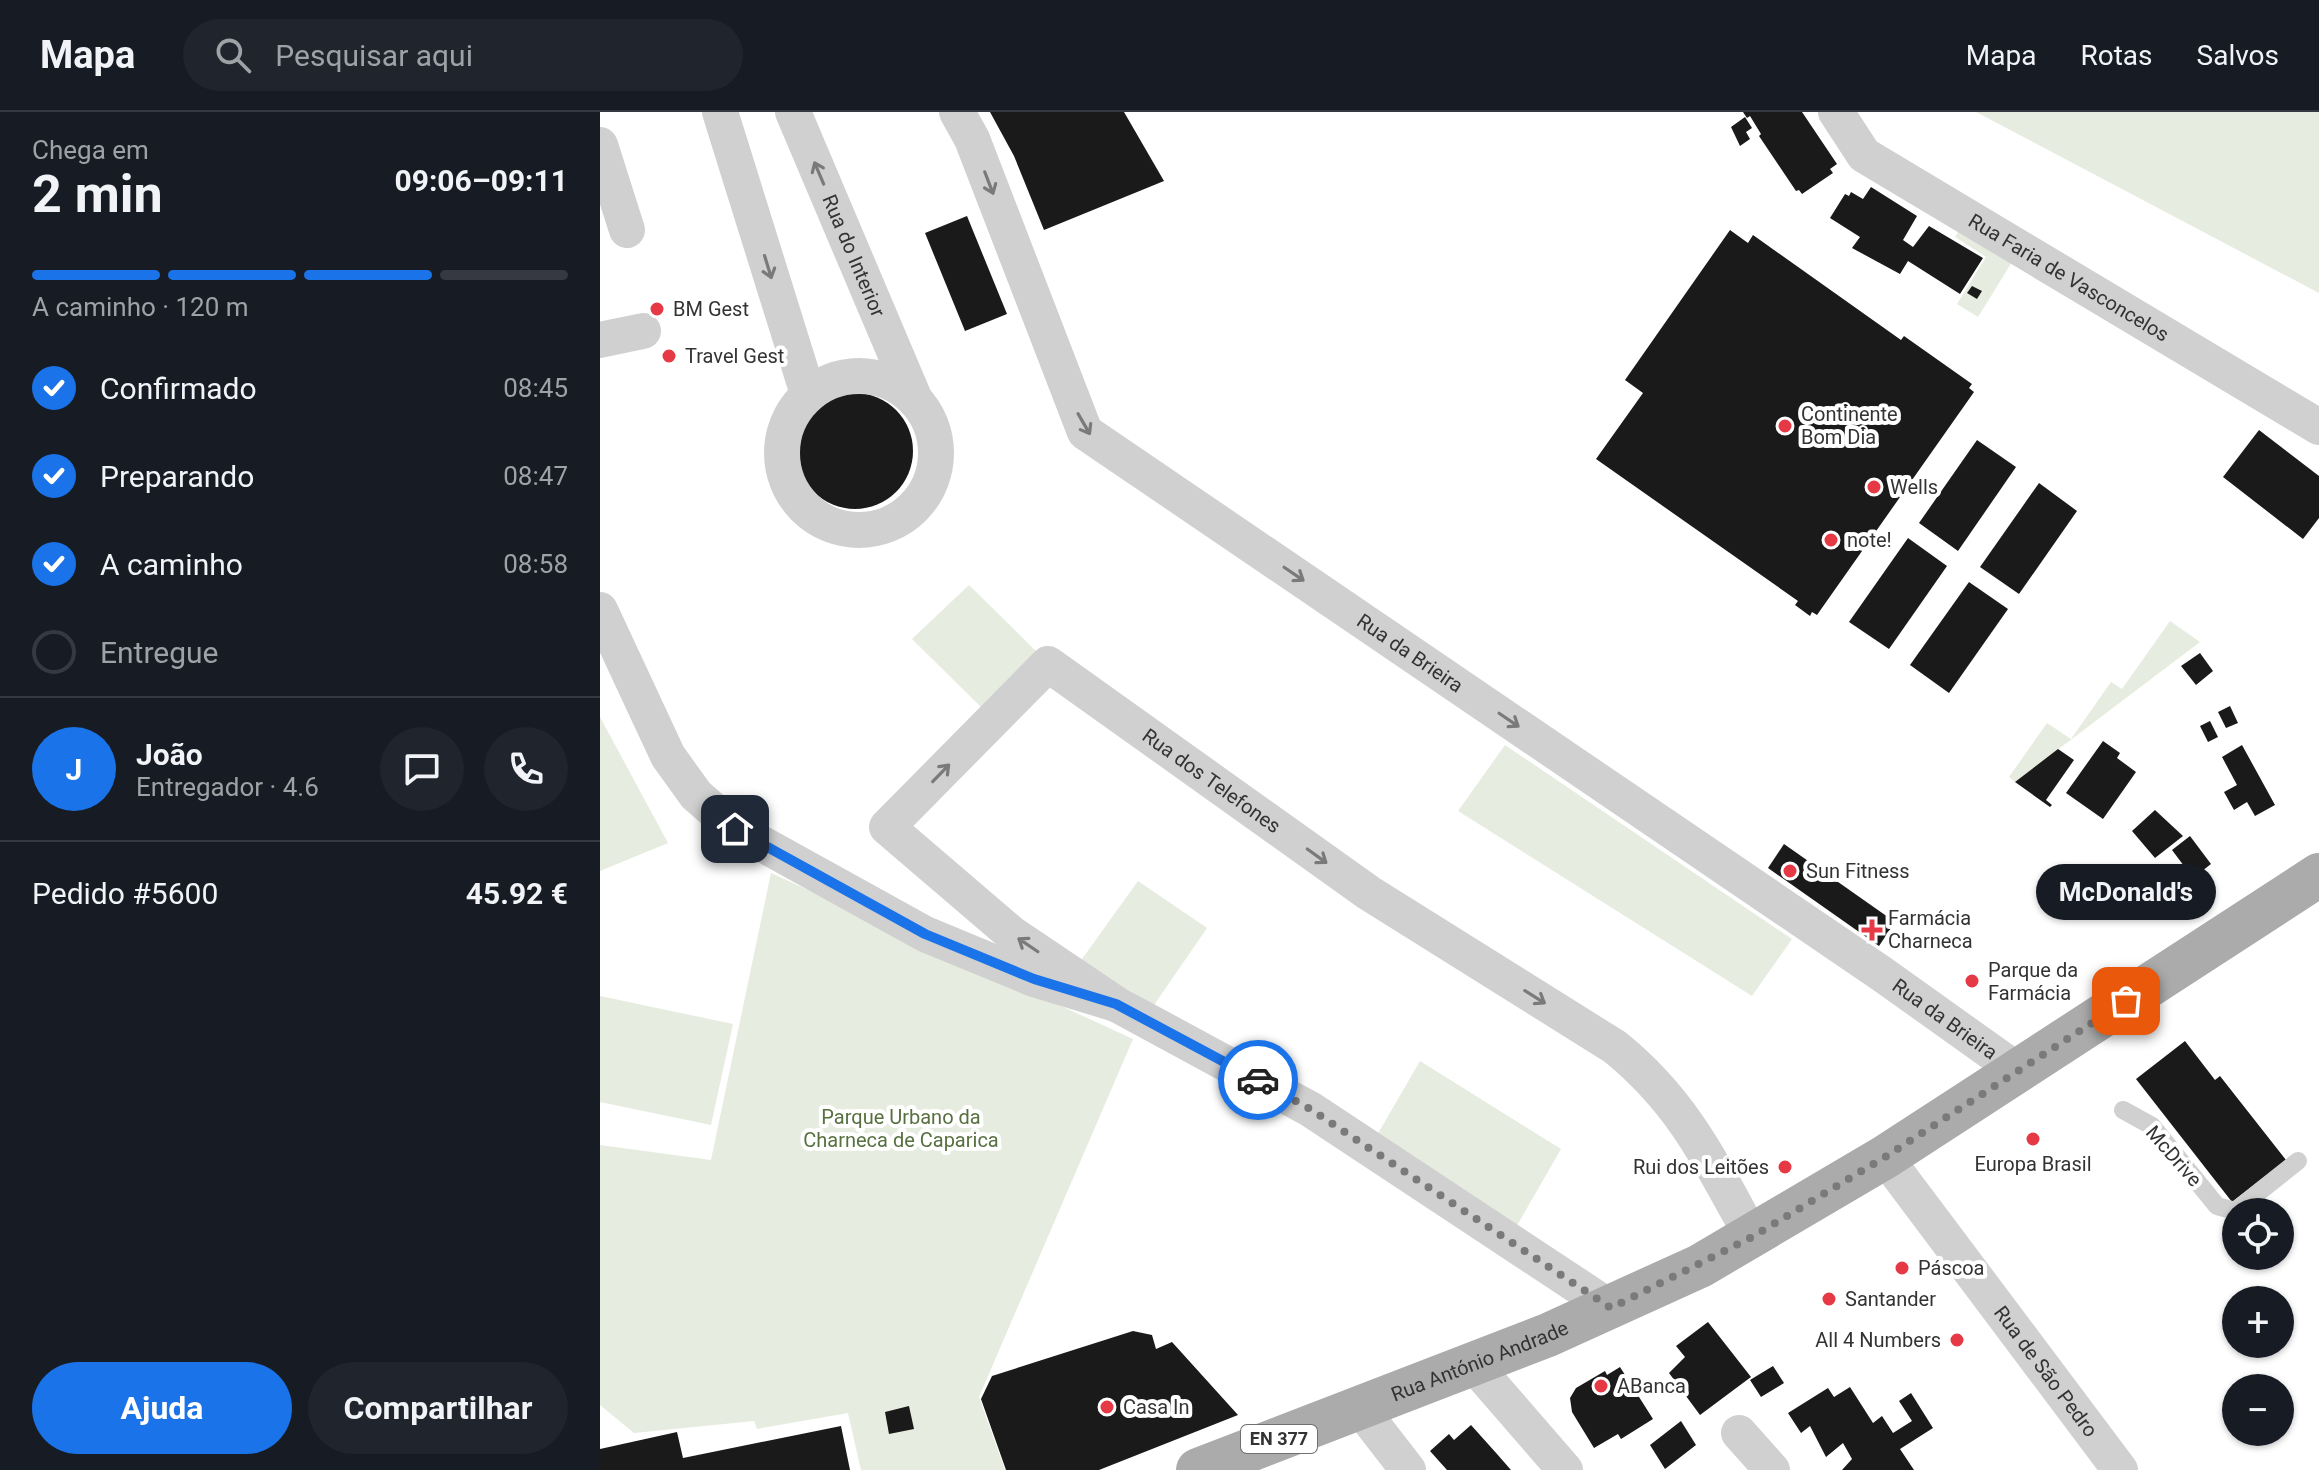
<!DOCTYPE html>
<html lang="pt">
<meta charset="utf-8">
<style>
body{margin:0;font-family:Roboto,sans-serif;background:#20242c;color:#f1f3f6;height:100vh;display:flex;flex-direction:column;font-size:30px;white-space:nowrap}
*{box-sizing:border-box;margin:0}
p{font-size:26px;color:#9ea1a6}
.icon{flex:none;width:44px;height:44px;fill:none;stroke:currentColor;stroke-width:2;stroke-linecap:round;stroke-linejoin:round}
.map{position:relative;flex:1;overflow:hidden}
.panel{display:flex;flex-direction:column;background:#171b24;width:600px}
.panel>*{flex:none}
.tools{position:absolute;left:1622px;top:1086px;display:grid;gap:16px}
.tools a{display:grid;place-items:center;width:72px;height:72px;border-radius:50%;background:#171b24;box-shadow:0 2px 6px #0004;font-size:40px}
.pin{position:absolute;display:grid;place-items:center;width:68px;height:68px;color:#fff;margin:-34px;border-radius:16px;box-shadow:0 4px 12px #0006}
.courier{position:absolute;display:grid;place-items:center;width:80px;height:80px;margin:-40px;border:6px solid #1a73e8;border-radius:50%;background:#fff;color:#222;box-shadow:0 2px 10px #0007}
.bubble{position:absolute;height:56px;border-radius:28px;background:#171b24;box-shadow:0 2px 6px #0004;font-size:26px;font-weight:700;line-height:56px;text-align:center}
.overview em{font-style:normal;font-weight:700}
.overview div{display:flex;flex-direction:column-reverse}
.overview{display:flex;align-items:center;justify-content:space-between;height:136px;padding:0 32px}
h1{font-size:52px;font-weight:700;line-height:60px}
.bar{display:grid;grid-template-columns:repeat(4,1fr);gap:12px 8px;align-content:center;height:96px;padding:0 32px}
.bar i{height:10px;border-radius:6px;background:#363941}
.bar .selected{background:#1a73e8}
.bar p{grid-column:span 4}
.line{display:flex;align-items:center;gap:20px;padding:0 32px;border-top:2px solid #363941}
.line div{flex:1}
.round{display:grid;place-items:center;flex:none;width:84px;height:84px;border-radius:42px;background:#20242c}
ol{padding:0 32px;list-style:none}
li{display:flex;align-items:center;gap:24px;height:88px}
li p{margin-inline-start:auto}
li .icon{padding:8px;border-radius:50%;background:#1a73e8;color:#fff;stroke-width:4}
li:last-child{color:#9ea1a6}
li i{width:44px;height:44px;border:4px solid #363941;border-radius:50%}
.cta{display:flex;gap:16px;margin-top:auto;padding:16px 32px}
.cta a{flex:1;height:92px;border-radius:48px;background:#1a73e8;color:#fff;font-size:32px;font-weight:700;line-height:92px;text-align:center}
.cta a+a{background:#20242c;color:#f1f3f6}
header{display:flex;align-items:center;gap:48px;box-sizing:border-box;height:112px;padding:0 40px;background:#171b24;border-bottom:2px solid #363941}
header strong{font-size:38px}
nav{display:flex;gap:44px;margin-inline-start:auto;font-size:28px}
.search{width:560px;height:72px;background:#20242c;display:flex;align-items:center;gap:20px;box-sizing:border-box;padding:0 28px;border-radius:44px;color:#9ea1a6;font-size:30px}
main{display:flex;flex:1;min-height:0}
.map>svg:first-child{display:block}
.green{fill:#e6ecdf}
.building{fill:#1a1a1a}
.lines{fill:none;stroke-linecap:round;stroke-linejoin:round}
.service{stroke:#d0d0d0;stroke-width:18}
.minor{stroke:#d0d0d0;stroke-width:36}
.primary{stroke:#ababab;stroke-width:44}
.oneway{stroke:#7a7a7a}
.done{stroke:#7a7a7a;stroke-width:8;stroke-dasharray:0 14.4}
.route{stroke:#1a73e8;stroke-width:10}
.poi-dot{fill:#e63946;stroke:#fff;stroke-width:3}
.labels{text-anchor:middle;stroke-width:8;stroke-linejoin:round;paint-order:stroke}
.shield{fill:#fff;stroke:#707070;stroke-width:2}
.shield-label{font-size:18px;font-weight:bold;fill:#333}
.street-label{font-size:20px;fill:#333;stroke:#fff}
.poi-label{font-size:20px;fill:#333;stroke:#fff;text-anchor:start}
.park-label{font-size:20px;fill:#56703f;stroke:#fff}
</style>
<header>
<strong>Mapa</strong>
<div class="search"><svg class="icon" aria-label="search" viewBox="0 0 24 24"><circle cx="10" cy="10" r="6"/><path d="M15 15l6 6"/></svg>Pesquisar aqui</div>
<nav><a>Mapa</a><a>Rotas</a><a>Salvos</a></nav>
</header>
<main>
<section class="panel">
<div class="overview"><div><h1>2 min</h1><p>Chega em</p></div><em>09:06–09:11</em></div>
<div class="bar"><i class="selected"></i><i class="selected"></i><i class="selected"></i><i></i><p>A caminho · 120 m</p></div>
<ol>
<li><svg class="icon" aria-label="check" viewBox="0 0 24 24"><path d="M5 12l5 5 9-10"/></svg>Confirmado<p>08:45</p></li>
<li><svg class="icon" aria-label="check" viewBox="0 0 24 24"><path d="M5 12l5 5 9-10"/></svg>Preparando<p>08:47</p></li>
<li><svg class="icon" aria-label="check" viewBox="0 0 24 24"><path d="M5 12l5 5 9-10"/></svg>A caminho<p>08:58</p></li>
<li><i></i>Entregue</li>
</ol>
<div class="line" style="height:144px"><b class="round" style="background:#1a73e8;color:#fff">J</b><div><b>João</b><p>Entregador · 4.6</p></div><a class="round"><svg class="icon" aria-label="chat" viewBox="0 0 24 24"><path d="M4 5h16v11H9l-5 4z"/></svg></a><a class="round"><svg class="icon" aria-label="phone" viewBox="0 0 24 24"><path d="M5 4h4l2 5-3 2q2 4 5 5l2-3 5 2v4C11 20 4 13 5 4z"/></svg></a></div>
<div class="line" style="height:104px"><div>Pedido #5600</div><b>45.92 €</b></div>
<div class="cta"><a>Ajuda</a><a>Compartilhar</a></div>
</section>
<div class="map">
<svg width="1719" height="1358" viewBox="0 0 1719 1358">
<rect width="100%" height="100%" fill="#fff"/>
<g class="green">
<path d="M1376,0H1719V181Z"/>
<path d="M1360,117L1412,150L1378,205L1357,192L1386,145L1355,125Z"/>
<path d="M369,473L437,540L381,595L312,527Z"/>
<path d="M1570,509L1600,530L1415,670L1409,665L1447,611L1471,627L1511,570L1522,577Z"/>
<path d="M0,605L68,731L0,759Z"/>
<path d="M905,633L1192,827L1152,884L858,699Z"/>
<path d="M171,761L533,927L379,1285L405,1358H261L248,1301L157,1317L154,1309L34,1321L0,1293V1033L111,1048Z"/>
<path d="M538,769L607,816L554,893L480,850Z"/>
<path d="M0,884L133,912L111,1013L0,990Z"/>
<path d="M820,949L961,1037L915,1117L776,1025Z"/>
</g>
<g class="building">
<path d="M390,0H524L564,69L444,118L414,44Z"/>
<path d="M1143,0H1202L1237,52L1230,57L1233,61L1202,82L1199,78L1196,79L1159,24L1161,22L1150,4L1147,6Z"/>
<path d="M1145,5L1152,16L1146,20L1150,27L1140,34L1131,15Z"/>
<path d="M1271,75L1317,104L1303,128L1313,135L1329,114L1383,146L1360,182L1308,149L1300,162L1252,136L1260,125L1230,106L1245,82L1249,84L1251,80L1263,87Z"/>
<path d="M367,104L407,202L365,219L325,121Z"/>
<path d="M1130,118L1148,131L1153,123L1301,228L1304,224L1372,272L1369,276L1374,280L1217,503L1212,500L1210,504L1195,493L1198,489L996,347L1043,281L1025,268Z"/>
<path d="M1372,174L1382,179L1377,187L1367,181Z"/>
<circle cx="255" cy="339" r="58"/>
<path d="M1659,318L1719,364V406L1703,427L1623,365Z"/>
<path d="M1377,328L1416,355L1358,439L1319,411Z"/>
<path d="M1439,371L1477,399L1419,482L1380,455Z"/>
<path d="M1308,426L1347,454L1289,537L1249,510Z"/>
<path d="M1369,470L1408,497L1349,581L1310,553Z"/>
<path d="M1600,541L1613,559L1596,573L1581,554Z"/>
<path d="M1630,594L1638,611L1626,616L1618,600Z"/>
<path d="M1610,609L1618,625L1608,630L1600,614Z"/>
<path d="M1503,629L1520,641L1517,646L1536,660L1503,707L1466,681Z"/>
<path d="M1642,633L1675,693L1655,704L1647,690L1634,698L1624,680L1637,673L1622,645Z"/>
<path d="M1458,637L1474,648L1446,688L1452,693L1450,695L1415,670Z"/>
<path d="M1555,698L1583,724L1555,746L1532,719Z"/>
<path d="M1590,724L1611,752L1593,766L1572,738Z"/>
<path d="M1184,732L1295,810L1279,834L1168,756Z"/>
<path d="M1585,929L1615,968L1620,964L1686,1048L1632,1090L1536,967Z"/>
<path d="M1108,1210L1151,1265L1100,1303L1069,1261L1085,1245L1076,1234Z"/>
<path d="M533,1219L552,1223L556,1237L572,1230L638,1303L499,1358H406L381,1287L392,1264Z"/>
<path d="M1173,1254L1184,1271L1161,1285L1150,1268Z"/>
<path d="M1020,1255L1053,1307L1021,1327L1018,1322L994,1336L972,1300L970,1286L976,1276L1005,1259L1007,1263Z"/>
<path d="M1250,1275L1273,1311L1282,1304L1293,1321L1312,1309L1299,1289L1311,1281L1333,1316L1300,1337L1314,1358H1242L1252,1347L1243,1331L1226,1345L1210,1314L1201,1321L1188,1301L1228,1276L1234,1285Z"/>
<path d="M309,1294L314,1317L289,1322L285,1300Z"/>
<path d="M1081,1309L1096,1333L1065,1357L1050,1333Z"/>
<path d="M871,1313L897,1342L911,1358H847L830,1339L849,1322L854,1328Z"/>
<path d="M241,1314L250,1358H0V1337L77,1320L83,1346Z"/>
</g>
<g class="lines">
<path class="service" d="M1523,998L1552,1014L1617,1094L1635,1099L1698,1049"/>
<g class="minor">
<path d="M120,0L208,282"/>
<path id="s1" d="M193,0L315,288"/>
<path id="s2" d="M357,0L372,27L485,320L1282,862L1418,959"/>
<path id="s3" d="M1236,0L1264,43L1719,315"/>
<path d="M0,33L27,118"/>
<path d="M0,228L43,219"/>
<circle cx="259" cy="341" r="77"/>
<path d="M0,498L68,644L96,683L135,717L325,822L434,867L516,892L710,997L1011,1196"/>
<path id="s4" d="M516,892L412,822L287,715L448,552L769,781L1015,935C1083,990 1111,1050 1152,1125"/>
<path id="s5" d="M1285,1045L1520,1358"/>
<path d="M873,1252L965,1358"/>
<path d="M760,1296L808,1358"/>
<path d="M1139,1321L1172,1358"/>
</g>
<path class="primary" id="s6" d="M598,1358L948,1223L1100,1154L1285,1045L1719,763"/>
</g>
<defs><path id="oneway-shaft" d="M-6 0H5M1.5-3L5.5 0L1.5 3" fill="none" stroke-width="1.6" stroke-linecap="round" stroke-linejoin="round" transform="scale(2)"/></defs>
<g class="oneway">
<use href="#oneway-shaft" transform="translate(219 61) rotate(-113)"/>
<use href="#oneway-shaft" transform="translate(389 71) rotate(69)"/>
<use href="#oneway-shaft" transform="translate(168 155) rotate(73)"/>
<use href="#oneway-shaft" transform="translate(484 312) rotate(60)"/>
<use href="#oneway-shaft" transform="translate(694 462) rotate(34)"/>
<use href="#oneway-shaft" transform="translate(909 608) rotate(34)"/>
<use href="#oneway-shaft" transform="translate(341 661) rotate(-46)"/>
<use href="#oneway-shaft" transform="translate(717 744) rotate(36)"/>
<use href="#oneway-shaft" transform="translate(428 833) rotate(-146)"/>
<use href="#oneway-shaft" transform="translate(935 885) rotate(32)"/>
</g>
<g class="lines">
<path class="done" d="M658,968L710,997L1011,1196L1152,1125L1285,1045L1526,889"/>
<path class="route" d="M135,717L325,822L434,867L516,892L658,968"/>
</g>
<g class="poi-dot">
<circle cx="57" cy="197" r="8"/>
<circle cx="69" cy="244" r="8"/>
<circle cx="1185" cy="314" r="8"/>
<circle cx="1274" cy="375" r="8"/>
<circle cx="1231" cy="428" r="8"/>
<circle cx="1190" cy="759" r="8"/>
<path d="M1268 806h8v8h8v8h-8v8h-8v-8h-8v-8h8z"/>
<circle cx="1372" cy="869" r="8"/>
<circle cx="1433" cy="1027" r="8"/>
<circle cx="1185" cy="1055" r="8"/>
<circle cx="1302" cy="1156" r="8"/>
<circle cx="1229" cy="1187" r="8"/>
<circle cx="1357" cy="1228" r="8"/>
<circle cx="1001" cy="1274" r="8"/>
<circle cx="507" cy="1295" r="8"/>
</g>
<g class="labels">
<rect class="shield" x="641" y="1313" width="76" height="28" rx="6"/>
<g class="shield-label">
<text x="679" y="1333">EN 377</text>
</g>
<g class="street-label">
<text dy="7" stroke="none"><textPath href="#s1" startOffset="156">Rua do Interior</textPath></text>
<text dy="7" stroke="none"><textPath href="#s3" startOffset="290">Rua Faria de Vasconcelos</textPath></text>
<text dy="7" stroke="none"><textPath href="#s2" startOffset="738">Rua da Brieira</textPath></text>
<text dy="7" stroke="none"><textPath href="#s4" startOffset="720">Rua dos Telefones</textPath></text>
<text dy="7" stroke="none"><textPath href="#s2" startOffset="1386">Rua da Brieira</textPath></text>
<text transform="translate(1574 1044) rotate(49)" y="7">McDrive</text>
<text dy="7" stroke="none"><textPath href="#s6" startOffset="302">Rua António Andrade</textPath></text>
<text dy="7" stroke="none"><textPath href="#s5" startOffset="268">Rua de São Pedro</textPath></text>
</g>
<g class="poi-label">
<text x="73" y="204">BM Gest</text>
<text x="85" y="251">Travel Gest</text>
<text x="1201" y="309">Continente<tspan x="1201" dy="23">Bom Dia</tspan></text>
<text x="1290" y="382">Wells</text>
<text x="1247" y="435">note!</text>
<text x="1206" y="766">Sun Fitness</text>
<text x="1288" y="813">Farmácia<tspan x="1288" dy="23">Charneca</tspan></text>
<text x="1388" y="865">Parque da<tspan x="1388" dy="23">Farmácia</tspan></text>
<text x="1433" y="1059" text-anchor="middle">Europa Brasil</text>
<text x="1169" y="1062" text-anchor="end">Rui dos Leitões</text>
<text x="1318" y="1163">Páscoa</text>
<text x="1245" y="1194">Santander</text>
<text x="1341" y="1235" text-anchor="end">All 4 Numbers</text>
<text x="1017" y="1281">ABanca</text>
<text x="523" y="1302">Casa In</text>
</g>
<g class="park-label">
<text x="301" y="1012">Parque Urbano da<tspan x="301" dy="23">Charneca de Caparica</tspan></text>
</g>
</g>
</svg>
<div class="tools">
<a><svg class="icon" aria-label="locate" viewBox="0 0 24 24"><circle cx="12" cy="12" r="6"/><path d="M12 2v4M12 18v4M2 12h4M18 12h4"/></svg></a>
<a>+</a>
<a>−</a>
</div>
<div class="pin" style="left:1526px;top:889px;background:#ea580c"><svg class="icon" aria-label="bag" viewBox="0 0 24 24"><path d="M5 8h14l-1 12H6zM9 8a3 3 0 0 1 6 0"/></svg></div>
<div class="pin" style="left:135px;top:717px;background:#1f2937"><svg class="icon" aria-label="home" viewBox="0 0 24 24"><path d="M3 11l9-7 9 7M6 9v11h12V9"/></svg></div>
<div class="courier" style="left:658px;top:968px"><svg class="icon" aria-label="car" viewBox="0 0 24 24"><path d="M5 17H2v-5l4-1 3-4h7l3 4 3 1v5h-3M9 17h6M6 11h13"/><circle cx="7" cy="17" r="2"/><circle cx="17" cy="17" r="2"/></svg></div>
<div class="bubble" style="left:1436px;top:752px;width:180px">McDonald's</div>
</div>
</main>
